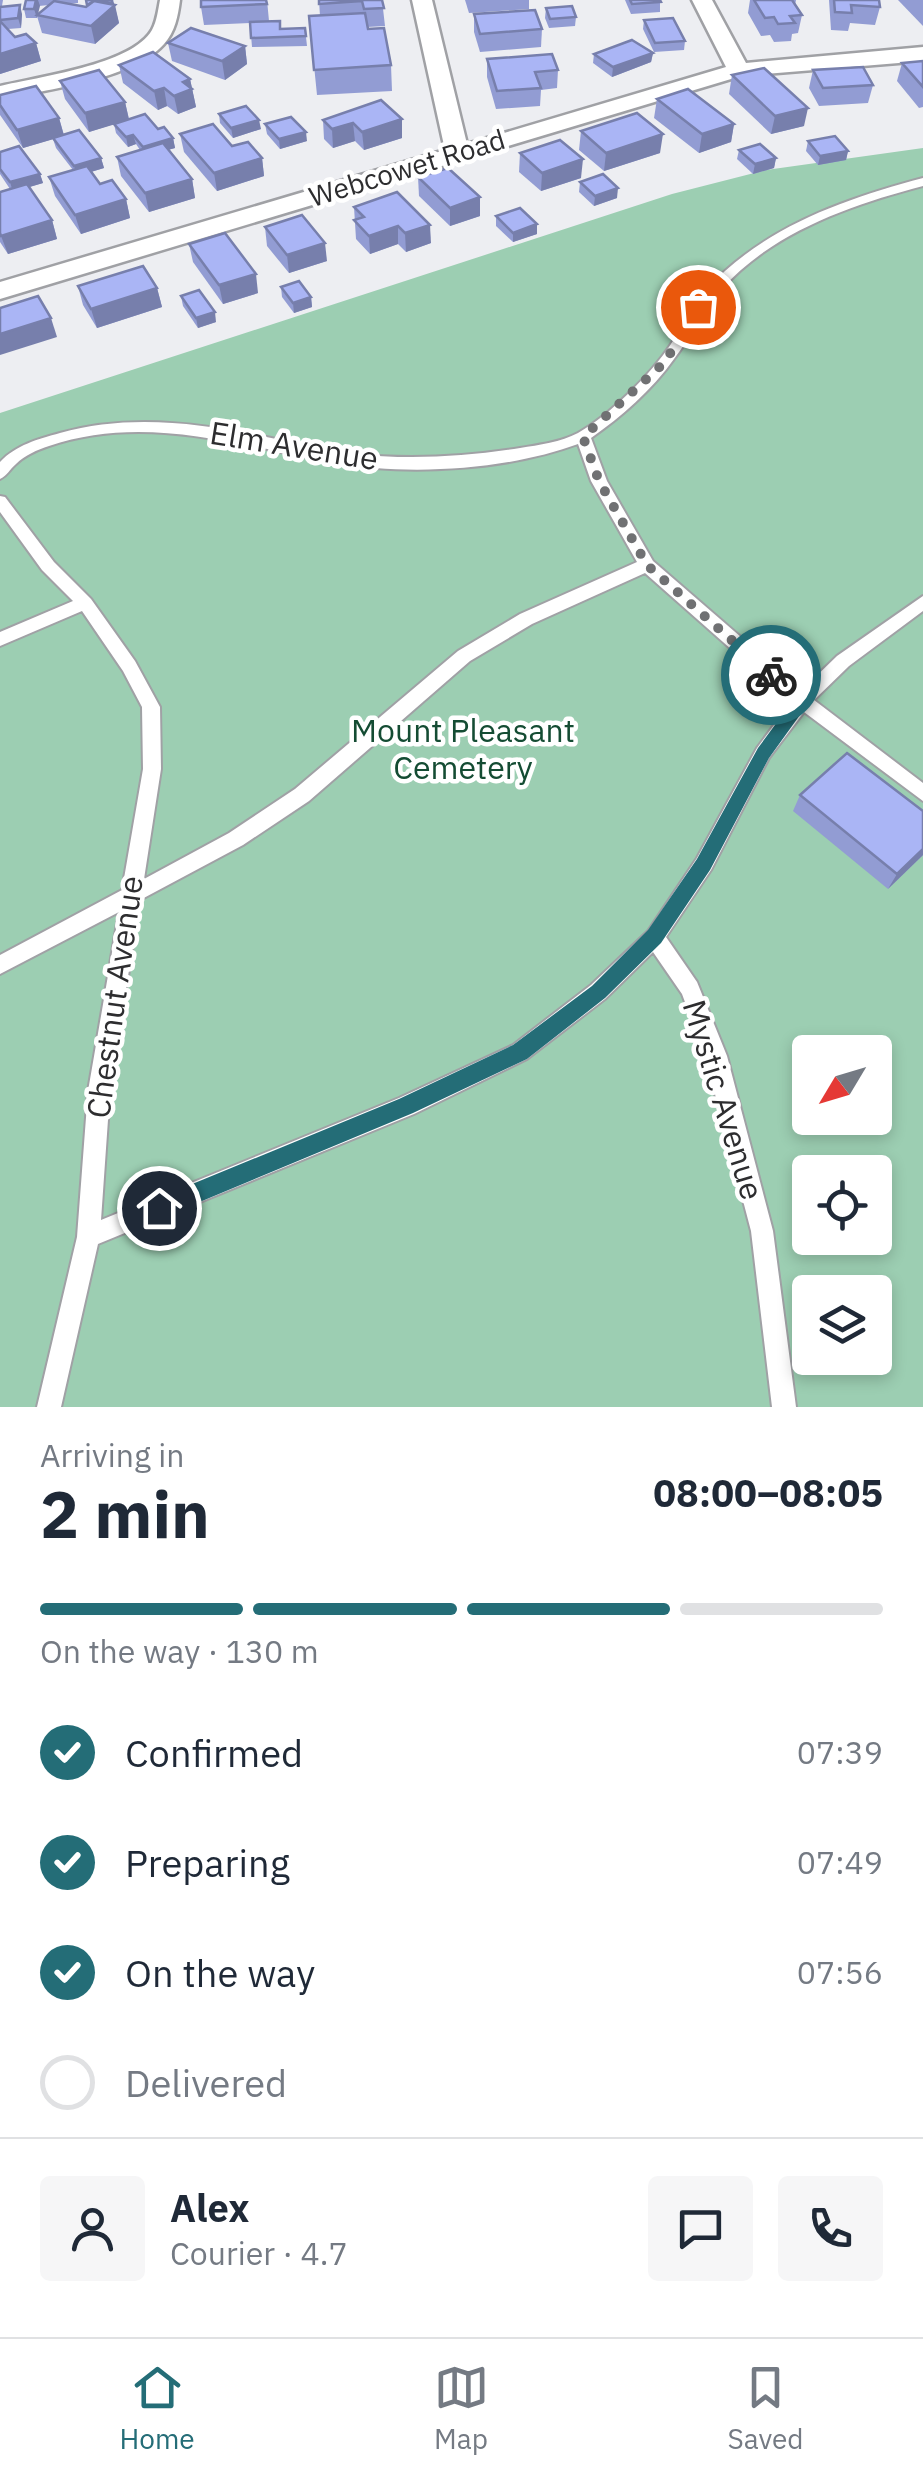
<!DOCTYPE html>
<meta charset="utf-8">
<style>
body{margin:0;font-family:"IBM Plex Sans",sans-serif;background:#f6f6f7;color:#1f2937;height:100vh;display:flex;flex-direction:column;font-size:38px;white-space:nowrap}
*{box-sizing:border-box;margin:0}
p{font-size:32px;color:#747a83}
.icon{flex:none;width:55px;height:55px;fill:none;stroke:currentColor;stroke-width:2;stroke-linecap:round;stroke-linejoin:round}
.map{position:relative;height:1407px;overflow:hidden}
.drawer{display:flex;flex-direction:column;background:#fff;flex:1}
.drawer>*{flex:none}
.needle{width:65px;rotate:232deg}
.tools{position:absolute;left:792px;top:1035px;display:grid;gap:20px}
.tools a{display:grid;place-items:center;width:100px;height:100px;border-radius:10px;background:#fff;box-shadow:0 5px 15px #0003;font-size:50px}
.pin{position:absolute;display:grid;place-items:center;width:85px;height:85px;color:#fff;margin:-42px;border:5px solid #fff;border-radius:50%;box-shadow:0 2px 10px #0007}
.courier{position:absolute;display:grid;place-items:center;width:100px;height:100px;margin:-50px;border:8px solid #246d77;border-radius:50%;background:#fff;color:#222;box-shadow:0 2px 12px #0007}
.summary em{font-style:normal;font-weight:800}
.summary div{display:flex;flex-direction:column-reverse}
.summary{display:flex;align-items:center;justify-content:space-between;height:170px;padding:0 40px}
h1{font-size:65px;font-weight:800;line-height:75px}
.bar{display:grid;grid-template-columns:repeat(4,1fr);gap:15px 10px;align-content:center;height:120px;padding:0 40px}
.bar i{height:12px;border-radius:8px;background:#e0e1e3}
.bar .active{background:#246d77}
.bar p{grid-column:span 4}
.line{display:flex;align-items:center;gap:25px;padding:0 40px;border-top:2px solid #e0e1e3}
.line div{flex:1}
.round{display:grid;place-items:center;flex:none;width:105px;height:105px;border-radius:10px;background:#f6f6f7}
ol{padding:0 40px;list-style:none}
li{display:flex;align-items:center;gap:30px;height:110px}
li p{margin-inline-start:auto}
li .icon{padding:10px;border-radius:50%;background:#246d77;color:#fff;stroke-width:4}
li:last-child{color:#747a83}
li i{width:55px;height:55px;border:5px solid #e0e1e3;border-radius:50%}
.tab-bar{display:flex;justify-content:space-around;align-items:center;height:140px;border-top:2px solid #e0e1e3;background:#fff;font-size:28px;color:#747a83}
.tab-bar a{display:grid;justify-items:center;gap:5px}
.tab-bar .active{color:#246d77}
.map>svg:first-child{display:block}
.green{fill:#9cceb2;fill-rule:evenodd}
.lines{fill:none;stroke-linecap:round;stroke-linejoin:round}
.lane-casing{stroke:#a0a1a5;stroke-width:4}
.street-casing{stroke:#a0a1a5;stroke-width:5}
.lane{fill:#fff;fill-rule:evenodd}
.street{fill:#fff;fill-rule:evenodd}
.wall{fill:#929cd3;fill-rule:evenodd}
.shaded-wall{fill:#777fac}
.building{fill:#aab5f5;stroke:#777fac;stroke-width:2.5}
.route{fill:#246d77}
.done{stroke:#707173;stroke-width:10;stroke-dasharray:0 18}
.labels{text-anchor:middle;stroke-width:9;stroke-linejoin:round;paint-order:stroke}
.far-street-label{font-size:28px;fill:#2d2d2f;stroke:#fff}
.street-label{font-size:32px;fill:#2d2d2f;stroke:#fff}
.park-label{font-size:32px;fill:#144c33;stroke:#fff}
</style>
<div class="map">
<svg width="923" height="1407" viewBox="0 0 923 1407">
<rect width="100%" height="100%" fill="#edeef2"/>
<path class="green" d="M923,148V1407H0V413L672,194L766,170ZM810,1052H875V1118H810ZM810,1172H875V1238H810ZM810,1292H875V1358H810Z"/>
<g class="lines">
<g class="lane-casing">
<path id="lane" d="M923,178V186C851,205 772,232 721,290C703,311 691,337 674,359C652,390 621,417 591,438L607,481L653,561L802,690L837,656L923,596V611L849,666L814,700L923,783V801L804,712L769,758L711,870L666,937L697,982L727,1056L773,1231L796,1407H772L751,1231L705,1056L682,994L653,952L605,999L527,1059L414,1114L98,1244L61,1407H37L77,1237L88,1091L119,912L0,974V955L122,890L143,769L142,707L123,671L82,611L0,646V632L73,601L42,570L0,512V496L5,497L54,562L91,599L135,661L160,707L161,769L144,879L229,833L295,789L458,651L520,614L637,562L591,481L578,444C508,470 409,476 336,463C241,446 145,413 49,446C37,450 25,455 16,464C9,470 8,475 0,479V462C16,445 38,439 60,433C135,412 212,425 286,441C308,445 330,452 353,454C409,460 464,457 520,448C539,445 561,442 578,433C610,415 651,374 671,344C688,318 702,291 725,271C781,221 852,197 923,178ZM645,573L791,702L757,748L697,858L648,931L591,985L513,1045L399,1098L101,1220L110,1091L140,900L243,845L309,801L470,661L532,624Z"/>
</g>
<g class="street-casing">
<g id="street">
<path d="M160,0H180C178,16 175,32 164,44C132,80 46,89 0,100V86C37,77 132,65 152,30C157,21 158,10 160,0Z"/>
<path d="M412,0H432L467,144L726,67L692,0H712L746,63L923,47V61L741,76L0,299V282L445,150Z"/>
</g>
</g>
<use href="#lane" class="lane"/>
<use href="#street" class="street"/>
</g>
<g class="wall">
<path d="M0,0H3L2,6L22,14L21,28L8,29L15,37L36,43L41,61L0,74Z"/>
<path d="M26,0H78V3L67,4L87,7L86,0H113L119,23L95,44L42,33L37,16V18H26L24,9ZM49,5L37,15L39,6Z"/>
<path d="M267,0L269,21L280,29L305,28L307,46L252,47L250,23L204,25L201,7Z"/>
<path d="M319,0H382L385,26L367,27L391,65L392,91L317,95L309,16H320Z"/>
<path d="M465,0H529V9L469,13Z"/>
<path d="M625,0H660V12L631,14Z"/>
<path d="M750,0H796L795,5L802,15L798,33L792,34L791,41L774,42L770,35L761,36L748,13Z"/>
<path d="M829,0H879L880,7L875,25L850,23L848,31L831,30Z"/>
<path d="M898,0H923V26Z"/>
<path d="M546,8L576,17L575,26L549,28L545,18Z"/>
<path d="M474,14L542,29L541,47L480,52L474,32Z"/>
<path d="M644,20L685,41L684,50L654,52L643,29Z"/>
<path d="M168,43L245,46L247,64L225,80L172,61Z"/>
<path d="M653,53L651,62L612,77L593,63L594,54Z"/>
<path d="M487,59L558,70L557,88L541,90L540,106L496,109L487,77Z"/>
<path d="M923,61V107L919,108L897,81L902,63Z"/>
<path d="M119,65L190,79L196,107L178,114L167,106L158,110L123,83Z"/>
<path d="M813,70L873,85L868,103L819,106L809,88Z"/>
<path d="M732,75L804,126L771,134L729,94Z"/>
<path d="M60,81L125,102L129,119L158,129L173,138L175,148L168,150L192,179L195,198L149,212L121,176L117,157L140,150L136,144L128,147L116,133L114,124L89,132L65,99Z"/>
<path d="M0,95L59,118L64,135L101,158L104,168L91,172L100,184L126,199L130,218L81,234L55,196L49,177L73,170L56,148L53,139L23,148L0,115Z"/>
<path d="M657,99L734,124L731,142L699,153L654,118Z"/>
<path d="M381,100L402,138L364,150L355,141L333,148L324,139L323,120Z"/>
<path d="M219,114L261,129L233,138L220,123Z"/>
<path d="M265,124L307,141L280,149L267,134Z"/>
<path d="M581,131L660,153L604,171L579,150Z"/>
<path d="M180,134L262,158L264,176L217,191L184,152Z"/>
<path d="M808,141L848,151L846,160L818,165L806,151Z"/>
<path d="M739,150L776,158L774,168L753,174L737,159Z"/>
<path d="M0,152L40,174L43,183L29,187L52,220L57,239L8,254L0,242V192L10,189L0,174Z"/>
<path d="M520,153L581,178L541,191L519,172Z"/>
<path d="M418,177L480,197V216L450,226L419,196Z"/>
<path d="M580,182L617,198L594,206L579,192Z"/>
<path d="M397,192L431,243L406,252L398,244L370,254L356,239L354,207Z"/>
<path d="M496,216L537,224V234L513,242L496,226Z"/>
<path d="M265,227L327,261L289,273L267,246Z"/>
<path d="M189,244L258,293L223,304L193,262Z"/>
<path d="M78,286L157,288L162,307L97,328L83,305Z"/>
<path d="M281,287L311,297L312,307L294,313L282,297Z"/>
<path d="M181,296L216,322L198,328L183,306Z"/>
<path d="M800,795L923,855L888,889L793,811Z"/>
</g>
<g class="shaded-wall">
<path d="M36,0H38L40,6L37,18L34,9Z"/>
<path d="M112,0L115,5L119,23L95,44L91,26Z"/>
<path d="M20,5L22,14L21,28L18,18Z"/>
<path d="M36,43L41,61L0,74V54Z"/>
<path d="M245,46L247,64L225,80L222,61Z"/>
<path d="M653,53L651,62L612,77L613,67Z"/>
<path d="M190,79L196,107L178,114L174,96L183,82Z"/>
<path d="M164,88L167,106L158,110L154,91Z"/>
<path d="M125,102L129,120L89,132L85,113Z"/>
<path d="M808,108L804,126L771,134L775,116Z"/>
<path d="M59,118L64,136L23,148L17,130Z"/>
<path d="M402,119V138L364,150L362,132Z"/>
<path d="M259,120L261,129L233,138L231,128Z"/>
<path d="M353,123L355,141L333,148L332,129Z"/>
<path d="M734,124L731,142L699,153L702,134Z"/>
<path d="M306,132L307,141L280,149L279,139Z"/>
<path d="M663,134L660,153L604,171L606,153Z"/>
<path d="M133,135L136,144L128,147L126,137Z"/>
<path d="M173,138L175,148L145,156L143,147Z"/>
<path d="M848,151L846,160L818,165L820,156Z"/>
<path d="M101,158L104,168L77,176L74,166Z"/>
<path d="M262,158L264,176L217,191L214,173Z"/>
<path d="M776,158L774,168L753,174L755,164Z"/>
<path d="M583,159L581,178L541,191L542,173Z"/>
<path d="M40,174L43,183L13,192L10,182Z"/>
<path d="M192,179L195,198L149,212L145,193Z"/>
<path d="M618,188L617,198L594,206L595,196Z"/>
<path d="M480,197V216L450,226V208Z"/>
<path d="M126,199L130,218L81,234L75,215Z"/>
<path d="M52,220L57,239L8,254L1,236Z"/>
<path d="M537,224V234L513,242V233Z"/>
<path d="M430,225L431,243L406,252L405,233Z"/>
<path d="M398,226V244L370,254L369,236Z"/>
<path d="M325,243L327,261L289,273L287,255Z"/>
<path d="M256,274L258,293L223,304L219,285Z"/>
<path d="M157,288L162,307L97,328L91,309Z"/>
<path d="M311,297L312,307L294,313L293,303Z"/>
<path d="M215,312L216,322L198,328L196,318Z"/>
<path d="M51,318L57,337L0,355V334Z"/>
<path d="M923,849V855L888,889L897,874Z"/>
</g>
<g class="building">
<path d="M26,0H36L34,9H24Z"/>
<path d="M86,0H112V3L94,1L87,5Z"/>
<path d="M201,0H266L267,4L201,7Z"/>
<path d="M319,0H382L384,8L364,9L362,1L319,4Z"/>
<path d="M630,0H660L661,2L632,4Z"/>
<path d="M754,0H792L802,15L790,16L795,23L778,24L774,17L765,18Z"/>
<path d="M834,0H879L880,7L851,5L852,13L835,12Z"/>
<path d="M54,1L86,7L94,1L115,5L91,26L37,15Z"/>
<path d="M20,5L18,18L0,20V7Z"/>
<path d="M572,6L576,17L550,19L546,8Z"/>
<path d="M535,10L542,29L480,34L474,14Z"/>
<path d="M365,13L368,29L384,28L391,65L314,70L309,16Z"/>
<path d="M673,18L685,41L655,43L644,20Z"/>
<path d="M0,21L15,37L26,34L36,43L0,54Z"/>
<path d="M280,21V29L305,28L306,36L251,38L250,22Z"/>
<path d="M191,28L245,46L222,61L168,43Z"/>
<path d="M632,40L653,53L613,67L594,54Z"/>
<path d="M153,52L190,79L183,82L192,89L174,96L164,88L154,91L119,65Z"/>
<path d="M552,54L558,70L535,72L541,88L497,91L487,59Z"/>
<path d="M923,61V87L902,63Z"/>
<path d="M863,67L873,85L823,88L813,70Z"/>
<path d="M764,68L808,108L775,116L732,75Z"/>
<path d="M99,70L125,102L85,113L60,81Z"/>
<path d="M36,86L59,118L17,130L0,105V95Z"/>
<path d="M688,89L734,124L702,134L657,99Z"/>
<path d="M381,100L402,119L362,132L353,123L332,129L323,120Z"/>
<path d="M246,106L259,120L231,128L219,114Z"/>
<path d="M637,113L663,134L606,153L581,131Z"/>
<path d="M145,114L158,129L164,127L173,138L143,147L133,135L126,137L114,124Z"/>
<path d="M291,117L306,132L279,139L265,124Z"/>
<path d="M213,124L232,146L248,142L262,158L214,173L180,134Z"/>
<path d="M79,130L101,158L74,166L53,138Z"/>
<path d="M835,136L848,151L820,156L808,141Z"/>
<path d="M560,140L583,159L542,173L520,153Z"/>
<path d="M163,143L192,179L145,193L117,157Z"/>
<path d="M760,144L776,158L755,164L739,150Z"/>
<path d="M19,146L40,174L10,182L0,169V152Z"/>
<path d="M87,166L100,184L112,180L126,199L75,215L49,177Z"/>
<path d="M448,168L480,197L450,208L418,177Z"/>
<path d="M603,174L618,188L595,196L580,182Z"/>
<path d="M27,184L52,220L1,236L0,233V192Z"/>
<path d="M397,192L430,225L405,233L398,226L369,236L354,220L364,217L354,207Z"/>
<path d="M520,208L537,224L513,233L496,216Z"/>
<path d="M302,215L325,243L287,255L265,227Z"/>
<path d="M225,233L256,274L219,285L189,244Z"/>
<path d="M143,266L157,288L91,309L78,286Z"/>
<path d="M299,281L311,297L293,303L281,287Z"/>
<path d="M199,290L215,312L196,318L181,296Z"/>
<path d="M38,296L51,318L0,334V308Z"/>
<path d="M847,753L923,811V849L897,874L800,795Z"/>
</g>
<path class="route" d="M771,668L810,701L769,758L710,870L661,943L605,998L527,1059L413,1113L159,1219L151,1216L148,1208L151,1201L399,1099L513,1045L592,986L648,930L697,859L758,748L792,702L765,679V670Z"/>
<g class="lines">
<path class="done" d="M698,307L665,362L583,437L599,481L647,565L771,675"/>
</g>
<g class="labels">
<g class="far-street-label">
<text transform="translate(407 168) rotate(-17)" y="10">Webcowet Road</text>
</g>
<g class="street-label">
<text transform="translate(294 446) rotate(9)" y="11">Elm Avenue</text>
<text transform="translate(115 997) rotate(-82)" y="11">Chestnut Avenue</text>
<text transform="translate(723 1100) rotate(73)" y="11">Mystic Avenue</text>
</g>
<g class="park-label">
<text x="463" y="742">Mount Pleasant<tspan x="463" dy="37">Cemetery</tspan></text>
</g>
</g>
</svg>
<div class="tools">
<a><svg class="needle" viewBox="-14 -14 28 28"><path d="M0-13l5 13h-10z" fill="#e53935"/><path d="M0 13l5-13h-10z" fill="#747a83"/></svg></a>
<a><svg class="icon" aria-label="locate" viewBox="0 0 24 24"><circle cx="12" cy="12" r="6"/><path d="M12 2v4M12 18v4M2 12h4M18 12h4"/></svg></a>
<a><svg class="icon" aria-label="layers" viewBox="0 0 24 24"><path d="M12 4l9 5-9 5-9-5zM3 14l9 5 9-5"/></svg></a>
</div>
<div class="pin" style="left:698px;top:307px;background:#ea580c"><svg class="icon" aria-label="bag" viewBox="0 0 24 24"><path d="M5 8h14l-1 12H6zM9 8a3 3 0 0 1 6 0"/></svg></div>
<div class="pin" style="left:159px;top:1208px;background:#1f2937"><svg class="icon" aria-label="home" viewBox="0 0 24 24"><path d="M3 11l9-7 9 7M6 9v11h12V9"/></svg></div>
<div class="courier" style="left:771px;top:675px"><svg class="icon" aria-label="bike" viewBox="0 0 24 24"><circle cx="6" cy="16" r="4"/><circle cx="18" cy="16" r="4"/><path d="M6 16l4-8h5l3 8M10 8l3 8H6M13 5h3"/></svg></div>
</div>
<section class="drawer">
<div class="summary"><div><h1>2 min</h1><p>Arriving in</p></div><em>08:00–08:05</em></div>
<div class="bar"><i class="active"></i><i class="active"></i><i class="active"></i><i></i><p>On the way · 130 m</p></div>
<ol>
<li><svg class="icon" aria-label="check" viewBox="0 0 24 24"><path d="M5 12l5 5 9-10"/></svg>Confirmed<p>07:39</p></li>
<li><svg class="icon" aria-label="check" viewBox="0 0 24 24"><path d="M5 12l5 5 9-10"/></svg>Preparing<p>07:49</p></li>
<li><svg class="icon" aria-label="check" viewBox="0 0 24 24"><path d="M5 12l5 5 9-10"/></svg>On the way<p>07:56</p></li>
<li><i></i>Delivered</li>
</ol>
<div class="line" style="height:180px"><a class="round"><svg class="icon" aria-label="person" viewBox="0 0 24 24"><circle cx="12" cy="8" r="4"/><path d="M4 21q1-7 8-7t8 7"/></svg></a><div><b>Alex</b><p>Courier · 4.7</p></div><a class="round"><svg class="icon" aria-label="chat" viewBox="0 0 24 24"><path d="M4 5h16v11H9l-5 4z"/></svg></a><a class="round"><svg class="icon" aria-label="phone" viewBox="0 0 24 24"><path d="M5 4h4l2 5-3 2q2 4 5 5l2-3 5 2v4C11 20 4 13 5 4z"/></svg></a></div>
</section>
<nav class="tab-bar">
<a class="active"><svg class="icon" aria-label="home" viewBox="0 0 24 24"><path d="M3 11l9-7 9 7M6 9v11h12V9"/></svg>Home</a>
<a><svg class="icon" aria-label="map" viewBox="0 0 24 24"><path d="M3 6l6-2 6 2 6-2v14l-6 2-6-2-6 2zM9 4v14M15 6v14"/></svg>Map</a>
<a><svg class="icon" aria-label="saved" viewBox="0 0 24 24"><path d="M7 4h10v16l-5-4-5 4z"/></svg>Saved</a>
</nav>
